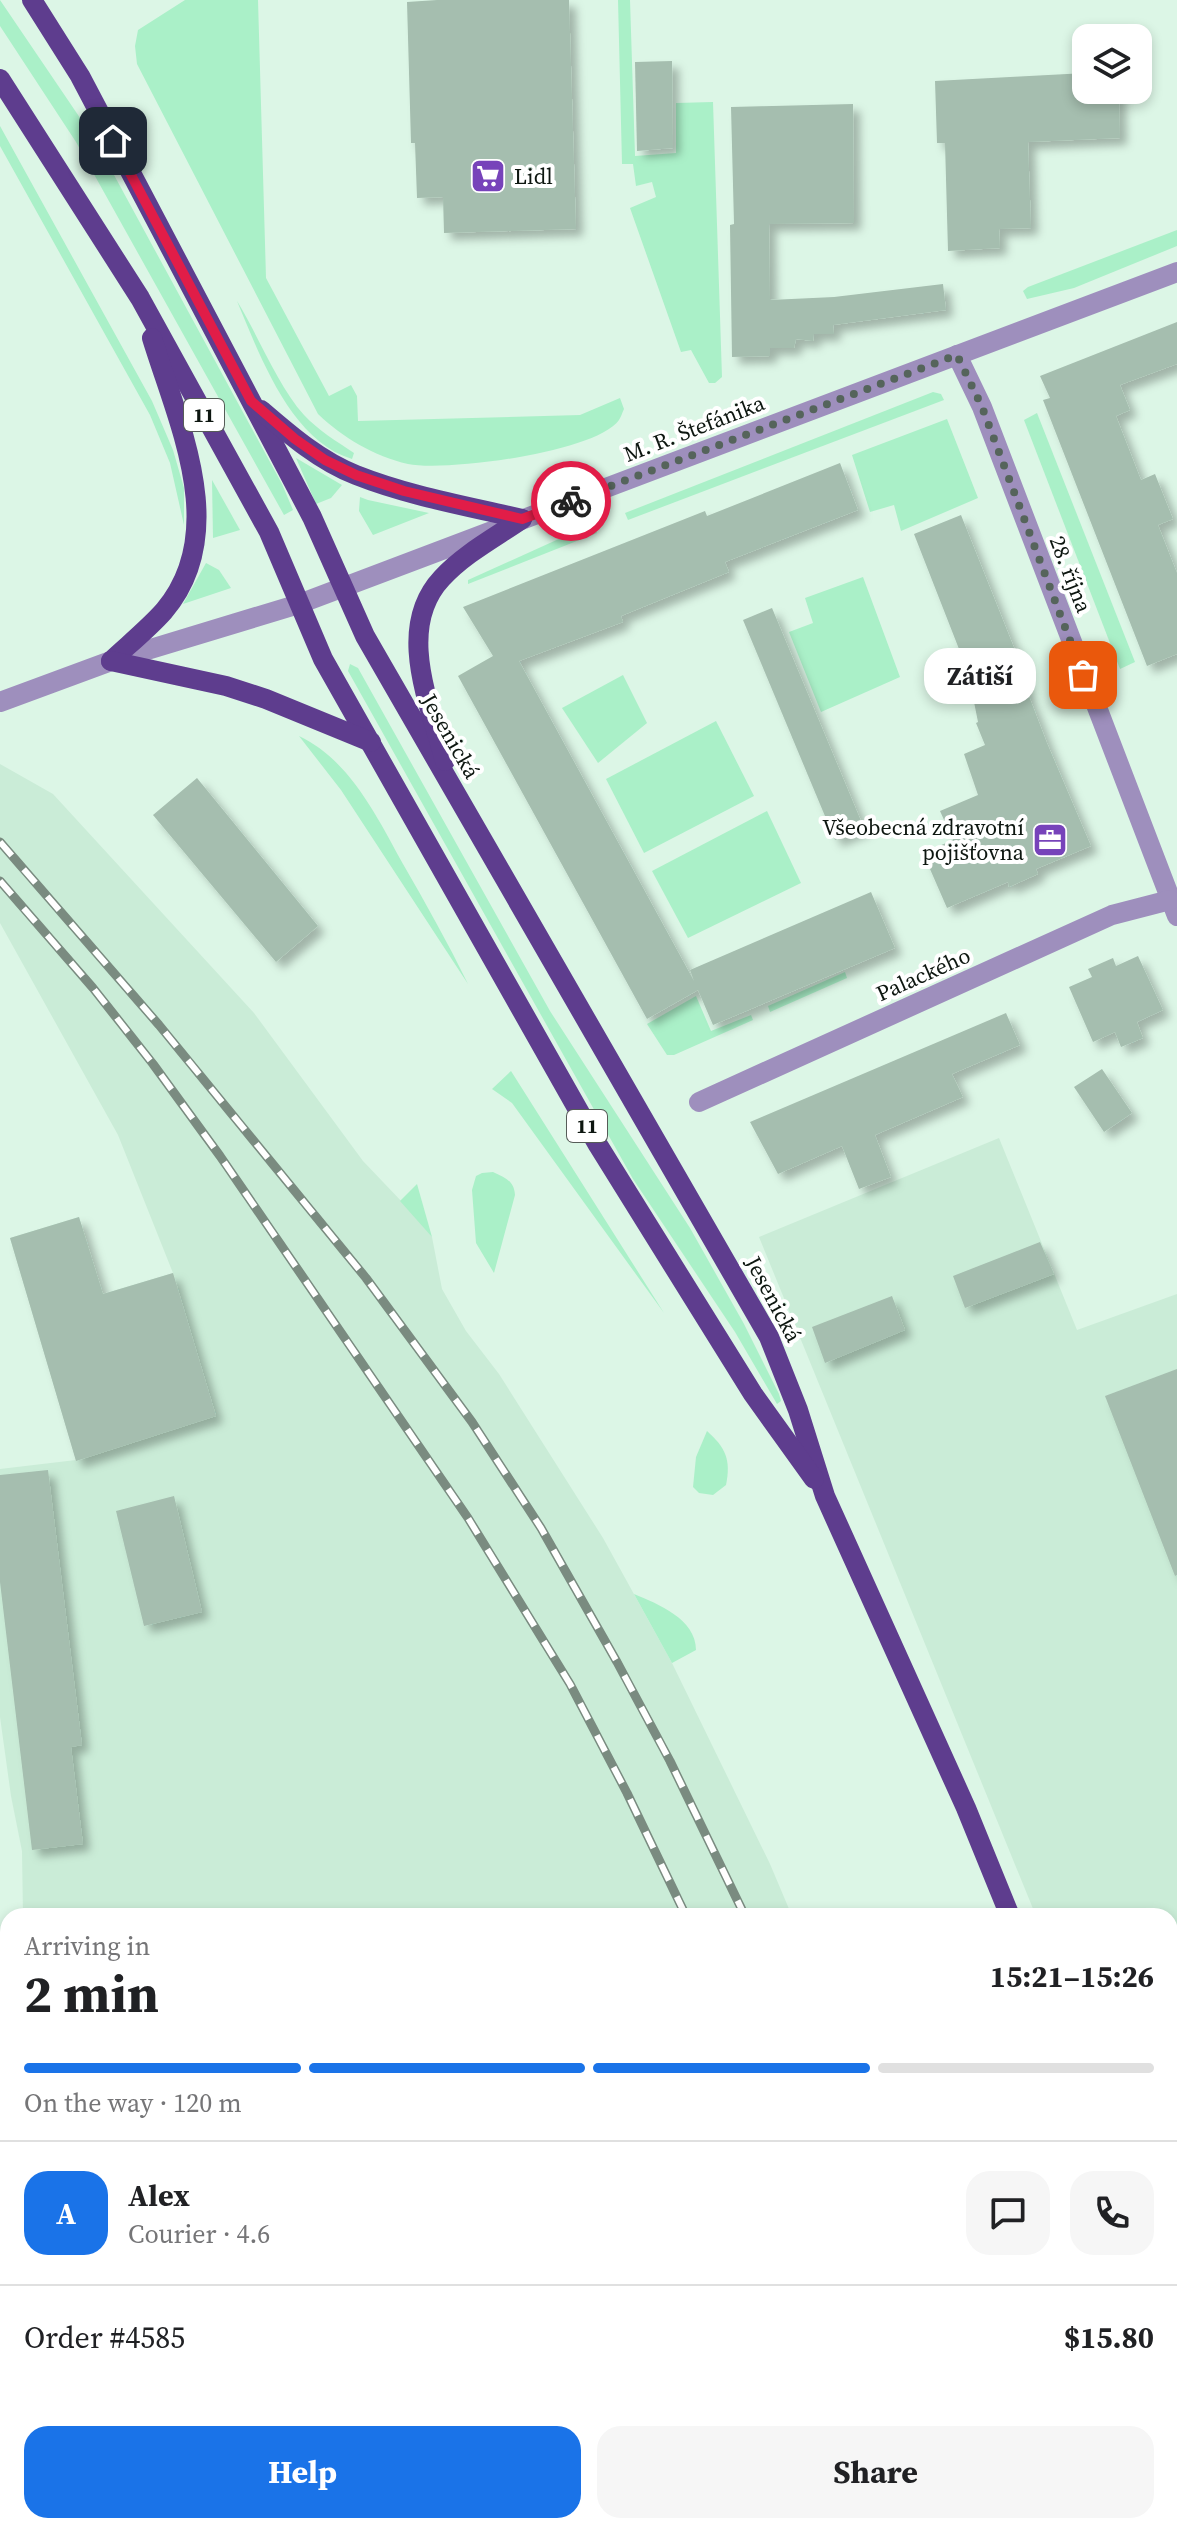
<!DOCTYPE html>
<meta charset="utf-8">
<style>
body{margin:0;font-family:"Source Serif 4",serif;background:#f6f6f6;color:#202124;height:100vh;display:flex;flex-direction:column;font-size:30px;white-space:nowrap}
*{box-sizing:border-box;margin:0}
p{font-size:26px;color:#757577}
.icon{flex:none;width:44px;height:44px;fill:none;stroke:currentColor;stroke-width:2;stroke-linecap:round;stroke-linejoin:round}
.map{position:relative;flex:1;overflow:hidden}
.side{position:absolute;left:0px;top:1908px;width:1178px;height:626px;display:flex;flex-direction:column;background:#fff;border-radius:24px 24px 0 0;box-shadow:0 4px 12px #0003}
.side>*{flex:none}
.fabs{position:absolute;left:1072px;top:24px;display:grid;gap:16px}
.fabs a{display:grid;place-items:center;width:80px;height:80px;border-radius:16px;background:#fff;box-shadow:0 4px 12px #0003;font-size:40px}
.pin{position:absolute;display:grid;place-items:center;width:68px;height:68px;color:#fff;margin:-34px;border-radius:16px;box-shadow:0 4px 12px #0006}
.courier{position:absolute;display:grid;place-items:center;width:80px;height:80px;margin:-40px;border:6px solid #e11d48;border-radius:50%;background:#fff;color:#222;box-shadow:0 2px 10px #0007}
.bubble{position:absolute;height:56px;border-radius:24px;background:#fff;box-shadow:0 4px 12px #0003;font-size:26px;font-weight:700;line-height:56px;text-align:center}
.head em{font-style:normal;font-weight:700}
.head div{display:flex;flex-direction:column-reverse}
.head{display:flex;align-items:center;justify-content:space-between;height:136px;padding:0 24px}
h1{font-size:52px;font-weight:700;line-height:60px}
.bar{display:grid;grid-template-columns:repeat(4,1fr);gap:12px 8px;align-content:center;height:96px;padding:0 24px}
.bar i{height:10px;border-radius:6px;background:#e0e0e0}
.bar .current{background:#1a73e8}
.bar p{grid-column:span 4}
.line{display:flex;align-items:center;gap:20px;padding:0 24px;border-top:2px solid #e0e0e0}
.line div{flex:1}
.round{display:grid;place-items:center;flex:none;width:84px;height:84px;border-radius:24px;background:#f6f6f6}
.button{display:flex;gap:16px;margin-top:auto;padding:16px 24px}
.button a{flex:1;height:92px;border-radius:24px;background:#1a73e8;color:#fff;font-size:32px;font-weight:700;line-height:92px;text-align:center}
.button a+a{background:#f6f6f6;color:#202124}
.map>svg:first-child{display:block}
.built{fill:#caecd7}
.green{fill:#aaf0c8}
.water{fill:#d2bbfd;stroke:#978ab6;stroke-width:2}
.building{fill:#a5beaf;filter:url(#shadow)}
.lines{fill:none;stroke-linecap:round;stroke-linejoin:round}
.minor{stroke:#9e8fbd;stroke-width:20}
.major{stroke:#5e3d8e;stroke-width:20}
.rail-casing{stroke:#7a8b80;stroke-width:9}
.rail{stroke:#fff;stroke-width:6;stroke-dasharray:18;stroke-linecap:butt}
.done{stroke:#55645b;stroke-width:8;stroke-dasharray:0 14.4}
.route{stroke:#e11d48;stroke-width:10}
.labels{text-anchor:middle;stroke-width:8;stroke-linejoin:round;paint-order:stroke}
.shield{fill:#fff;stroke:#565c58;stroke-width:2}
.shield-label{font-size:20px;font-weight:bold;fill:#0d1610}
.poi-label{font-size:22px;fill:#0d1610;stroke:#fff;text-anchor:start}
.street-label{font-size:22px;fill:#0d1610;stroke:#fff}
</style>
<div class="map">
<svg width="1177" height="2533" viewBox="0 0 1177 2533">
<defs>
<filter id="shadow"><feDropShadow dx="7" dy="7" stdDeviation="4" flood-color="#0004"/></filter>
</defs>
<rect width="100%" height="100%" fill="#dcf6e6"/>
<g class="built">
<path d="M0,764L53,794L254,1013L363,1161L424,1225L432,1237L442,1289L466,1331L499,1374L603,1538L672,1663L770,1864L792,1916H23L22,1851L11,1796L0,1717V1469L76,1460L10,1238L79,1217L103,1294L173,1273L118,1135L0,923Z"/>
<path d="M999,1138L1077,1330L1177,1294V2293L1170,2274V1916H1036L759,1237Z"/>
<path d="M8,2196V2526H997L998,2533H0V2516L5,2502L0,2500V2260Z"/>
</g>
<g class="green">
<path d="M0,0L95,140L282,484L293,510L284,515L76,142L0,26Z"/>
<path d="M185,0H258L266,278L329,396L351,385L357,396L358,421L580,415L620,398L624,409C622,413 621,417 619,420C597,452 446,472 408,464C374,456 343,438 318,414L137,64L135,46L138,30Z"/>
<path d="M618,0H630L635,156L676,153V103L713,102L722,377L715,383H709L691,350L681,352L630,208L656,197L652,182L636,186L633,164H622Z"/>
<path d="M0,126L152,401L173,450L184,488V525L170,463L150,415L0,146Z"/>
<path d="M1177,230V246L1074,288L1027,299L1023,291L1028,287Z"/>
<path d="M237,301C258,335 278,386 304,415C318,430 336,441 354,453L352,459C290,441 259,353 237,301Z"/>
<path d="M933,392L941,394L944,400L628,520L625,513Z"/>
<path d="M1037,413L1135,662L1120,669L1024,420Z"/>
<path d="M947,419L978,498L901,531L894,505L870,512L852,455Z"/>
<path d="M296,458L342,485L331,498L316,504Z"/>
<path d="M212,480L240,530L213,538Z"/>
<path d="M360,497L368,500L429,513L373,535L359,511Z"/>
<path d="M594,523L597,533L468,584V580Z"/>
<path d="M206,563L219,570L231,588L183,604Z"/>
<path d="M863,577L900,677L821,712L789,632L813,623L805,598Z"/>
<path d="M350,664L358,668L550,1011L690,1228L744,1324L779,1394L781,1401L777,1404L735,1332L633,1179L348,671Z"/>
<path d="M623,675L647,723L598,763L562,708Z"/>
<path d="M716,721L754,796L644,853L606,779Z"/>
<path d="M299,736C350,760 377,817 403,864C426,904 448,943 468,984L341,790Z"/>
<path d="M767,811L801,883L688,938L652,871Z"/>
<path d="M845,972L847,978L770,1012L768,1006Z"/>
<path d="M696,996L711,1031L751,1015L753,1020L674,1055H667L647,1024Z"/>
<path d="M511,1071L664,1313L512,1103L492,1089Z"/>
<path d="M493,1172C506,1178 514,1181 515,1195L494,1273L476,1243L472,1190L476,1176L482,1173Z"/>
<path d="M417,1184L432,1237L400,1201Z"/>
<path d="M707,1431C726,1448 731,1460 726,1485L713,1495L699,1493L693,1487L696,1457Z"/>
<path d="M634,1594C658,1604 696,1619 696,1650L672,1663Z"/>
</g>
<path class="water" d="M0,2313L8,2315V2486L0,2484Z"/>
<g class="building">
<path d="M437,0H569L576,229L444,233L443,197L417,198L415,143H411L407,2Z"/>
<path d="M672,61L673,148L637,151L635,62Z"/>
<path d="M1086,73V90H1119L1120,138L1028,142L1031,228L999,229L1000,248L948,251L945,143H937L935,81Z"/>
<path d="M853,104L854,223L769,224L770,300L834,297L943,284L946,310L833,325L834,334H814L813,341L796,339L794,348H770V356L732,357L730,225L734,224L731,107Z"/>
<path d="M1177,322V364L1120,385L1130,410L1116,416L1141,480L1155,474L1173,519L1158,525L1177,573V654L1147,666L1043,400L1050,398L1040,376Z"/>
<path d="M840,463L858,510L725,562L729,572L621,616L623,622L519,661L694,981L690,970L871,892L895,948L713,1025L698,990L647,1019L458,676L493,656L463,607L705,511L707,516Z"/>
<path d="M961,515L1017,655L1014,657L1047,743L1091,846L1036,869L1038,874L1009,887L1008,882L947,908L923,853L953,840L940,811L978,795L964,754L985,745L976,723L978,722L968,672L914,534Z"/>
<path d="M772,608L864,828L835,840L743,620Z"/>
<path d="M197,778L318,926L276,962L153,815Z"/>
<path d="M1138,956L1163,1010L1137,1022L1143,1038L1121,1047L1115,1032L1093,1042L1069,987L1092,977L1088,969L1113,958L1116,966Z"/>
<path d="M1006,1013L1020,1045L952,1074L963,1097L875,1135L891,1177L859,1189L842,1146L778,1174L750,1122Z"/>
<path d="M1102,1069L1132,1113L1104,1132L1074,1087Z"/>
<path d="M79,1217L103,1294L173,1273L216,1416L76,1461L10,1238Z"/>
<path d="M1040,1242L1054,1274L965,1308L953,1276Z"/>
<path d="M892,1296L905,1330L825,1363L812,1327Z"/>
<path d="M1177,1369V1575L1175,1576L1105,1396Z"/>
<path d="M48,1470L82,1745L71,1747L83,1844L32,1850L0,1582V1475Z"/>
<path d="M174,1496L202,1612L144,1626L116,1511Z"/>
</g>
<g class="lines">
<g class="minor">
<path d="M957,355L982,407L1177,916"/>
<path d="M0,702L111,661L299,604L1177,272"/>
<path d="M699,1102L1112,915L1170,900"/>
</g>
<g class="major">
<path d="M32,0L80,76L312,517L365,636L769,1337L798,1410L825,1496L966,1808L1010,1916"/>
<path d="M0,79L140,298L269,532L323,659L598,1145L753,1394L814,1479"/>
<path d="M261,410C290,435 320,461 356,475C409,496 467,506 522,519"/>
<path d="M111,661C128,645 148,629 164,611C231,532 178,423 152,338"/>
<path d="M111,661L226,686L266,699L371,742"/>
<path d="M445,761C430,704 395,628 442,578C464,554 496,537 522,519"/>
<path d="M1170,2361L1177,2381"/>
</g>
<g class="rail-casing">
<g id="rail">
<path d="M0,842L159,1025L366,1278L472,1422L541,1528L617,1662L670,1761L745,1916"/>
<path d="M0,881L93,988L153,1064L220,1156L468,1518L570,1684L627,1793L686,1916"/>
<path d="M905,2526L907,2533"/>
<path d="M957,2526L959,2533"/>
</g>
</g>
<use href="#rail" class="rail"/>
</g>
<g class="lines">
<path class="done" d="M571,501L957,355L982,407L1083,675"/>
<path class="route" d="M113,141L251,401L295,439L325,460L356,475L404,491L522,519L571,501"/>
</g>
<defs>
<g id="supermarket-square" transform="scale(1.8)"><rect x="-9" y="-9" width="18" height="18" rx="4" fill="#7743ba" stroke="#fff"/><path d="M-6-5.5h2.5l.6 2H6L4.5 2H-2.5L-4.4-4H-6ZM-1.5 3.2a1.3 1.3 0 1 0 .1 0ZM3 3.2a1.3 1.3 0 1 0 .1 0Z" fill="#fff"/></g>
<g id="office-square" transform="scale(1.8)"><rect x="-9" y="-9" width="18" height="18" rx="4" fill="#7743ba" stroke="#fff"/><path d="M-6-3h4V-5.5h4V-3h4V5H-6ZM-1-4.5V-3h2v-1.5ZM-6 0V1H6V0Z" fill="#fff"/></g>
</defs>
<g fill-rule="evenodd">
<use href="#supermarket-square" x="488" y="176"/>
<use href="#office-square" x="1050" y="840"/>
</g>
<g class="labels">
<g class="shield">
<rect x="184" y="399" width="40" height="32" rx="6"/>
<rect x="567" y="1110" width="40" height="32" rx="6"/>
</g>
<g class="shield-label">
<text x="204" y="422">11</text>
<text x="587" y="1133">11</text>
</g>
<g class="poi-label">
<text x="514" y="184">Lidl</text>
<text x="1024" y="835" text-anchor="end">Všeobecná zdravotní<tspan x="1024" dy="25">pojišťovna</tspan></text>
</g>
<g class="street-label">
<text transform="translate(694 428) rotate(-21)" y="8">M. R. Štefánika</text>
<text transform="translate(1071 574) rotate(69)" y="8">28. října</text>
<text transform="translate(451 736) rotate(60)" y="8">Jesenická</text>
<text transform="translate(923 974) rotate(-24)" y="8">Palackého</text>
<text transform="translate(774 1299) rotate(62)" y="8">Jesenická</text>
</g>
</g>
</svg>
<div class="fabs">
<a><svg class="icon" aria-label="layers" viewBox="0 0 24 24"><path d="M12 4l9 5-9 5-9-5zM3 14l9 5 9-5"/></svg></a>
</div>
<div class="pin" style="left:1083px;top:675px;background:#ea580c"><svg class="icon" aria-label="bag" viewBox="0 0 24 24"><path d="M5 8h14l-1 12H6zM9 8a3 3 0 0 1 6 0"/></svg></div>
<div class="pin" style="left:113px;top:141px;background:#1f2937"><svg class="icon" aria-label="home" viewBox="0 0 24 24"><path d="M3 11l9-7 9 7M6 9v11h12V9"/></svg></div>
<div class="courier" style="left:571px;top:501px"><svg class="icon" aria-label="bike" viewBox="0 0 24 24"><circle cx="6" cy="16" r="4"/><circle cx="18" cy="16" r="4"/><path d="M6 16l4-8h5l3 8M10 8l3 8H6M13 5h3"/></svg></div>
<div class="bubble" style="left:924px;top:648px;width:112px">Zátiší</div>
<section class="side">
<div class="head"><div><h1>2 min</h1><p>Arriving in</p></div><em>15:21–15:26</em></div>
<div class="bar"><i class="current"></i><i class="current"></i><i class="current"></i><i></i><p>On the way · 120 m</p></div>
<div class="line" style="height:144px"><b class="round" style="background:#1a73e8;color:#fff">A</b><div><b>Alex</b><p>Courier · 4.6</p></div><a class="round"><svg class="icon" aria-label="chat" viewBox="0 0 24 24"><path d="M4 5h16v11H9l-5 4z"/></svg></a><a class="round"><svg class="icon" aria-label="phone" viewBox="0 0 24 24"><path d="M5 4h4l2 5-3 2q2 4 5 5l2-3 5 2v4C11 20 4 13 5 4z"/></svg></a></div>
<div class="line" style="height:104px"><div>Order #4585</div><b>$15.80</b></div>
<div class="button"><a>Help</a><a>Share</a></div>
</section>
</div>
